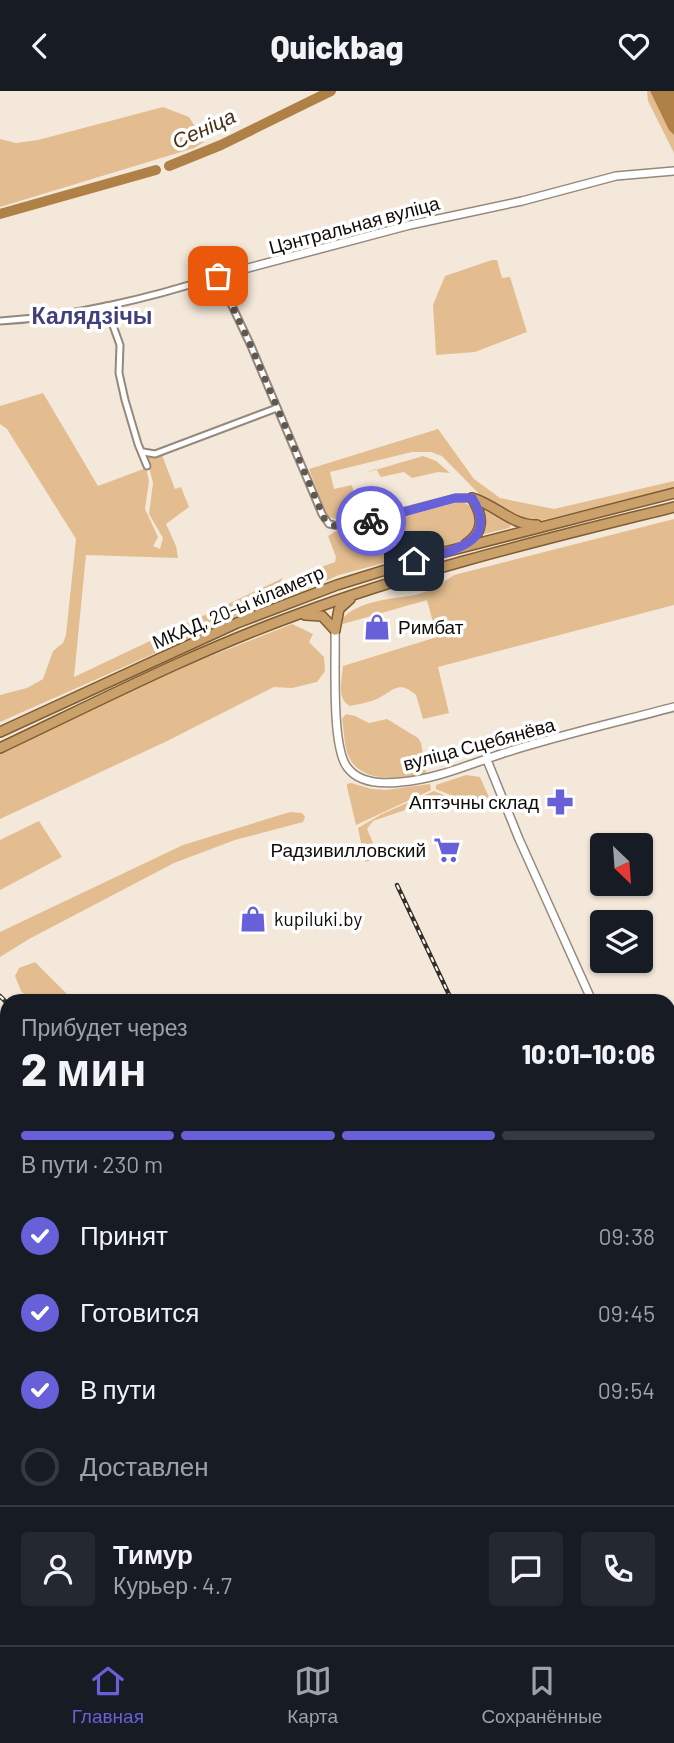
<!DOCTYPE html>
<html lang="ru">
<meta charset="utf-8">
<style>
body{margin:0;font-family:Barlow,sans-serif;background:#242831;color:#f1f3f6;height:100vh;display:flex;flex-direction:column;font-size:26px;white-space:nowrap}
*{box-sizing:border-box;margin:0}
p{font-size:23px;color:#9ea1a6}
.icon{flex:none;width:38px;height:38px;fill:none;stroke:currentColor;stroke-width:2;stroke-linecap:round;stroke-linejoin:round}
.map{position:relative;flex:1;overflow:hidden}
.drawer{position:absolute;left:0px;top:903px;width:676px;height:651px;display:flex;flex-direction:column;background:#171b24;border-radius:21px 21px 0 0;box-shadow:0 2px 5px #0004}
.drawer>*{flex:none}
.needle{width:46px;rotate:155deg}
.controls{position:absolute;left:590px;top:742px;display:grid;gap:14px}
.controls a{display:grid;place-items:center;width:63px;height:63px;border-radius:7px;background:#171b24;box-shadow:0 2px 5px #0004;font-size:35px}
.pin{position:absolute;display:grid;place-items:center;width:60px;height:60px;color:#fff;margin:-30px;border-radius:14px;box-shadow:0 4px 10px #0006}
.courier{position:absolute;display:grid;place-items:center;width:70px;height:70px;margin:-35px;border:5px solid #6760d9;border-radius:50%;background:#fff;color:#222;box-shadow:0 2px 9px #0007}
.head em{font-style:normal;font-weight:800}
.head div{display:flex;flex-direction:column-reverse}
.head{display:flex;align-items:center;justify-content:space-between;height:119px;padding:0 21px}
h1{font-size:46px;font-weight:800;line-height:52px}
.bar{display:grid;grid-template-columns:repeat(4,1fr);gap:10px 7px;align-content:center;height:84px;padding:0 21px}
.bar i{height:9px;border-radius:5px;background:#363941}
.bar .active{background:#6760d9}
.bar p{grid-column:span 4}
.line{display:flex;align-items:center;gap:18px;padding:0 21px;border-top:2px solid #363941}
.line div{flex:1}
.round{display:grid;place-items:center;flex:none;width:74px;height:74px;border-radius:7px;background:#242831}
ol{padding:0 21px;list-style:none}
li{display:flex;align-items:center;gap:21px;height:77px}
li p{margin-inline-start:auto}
li .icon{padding:7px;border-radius:50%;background:#6760d9;color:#fff;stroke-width:4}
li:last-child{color:#9ea1a6}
li i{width:38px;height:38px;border:4px solid #363941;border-radius:50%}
header{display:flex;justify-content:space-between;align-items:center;height:91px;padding:0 21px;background:#171b24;font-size:32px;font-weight:800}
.dock{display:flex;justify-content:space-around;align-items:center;height:98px;border-top:2px solid #363941;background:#171b24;font-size:19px;color:#9ea1a6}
.dock a{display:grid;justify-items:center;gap:4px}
.dock .active{color:#6760d9}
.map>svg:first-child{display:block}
.green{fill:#e3bd8f}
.water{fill:#b08146}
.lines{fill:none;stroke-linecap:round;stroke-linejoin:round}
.river{stroke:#b08146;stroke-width:10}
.minor-casing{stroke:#94897c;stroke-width:9}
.tertiary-casing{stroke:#94897c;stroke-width:10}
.trunk-casing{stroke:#805d30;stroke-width:12}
.minor{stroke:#fff;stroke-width:5}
.tertiary{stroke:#fff;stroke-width:7}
.trunk{stroke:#caa06b;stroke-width:9}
.rail-casing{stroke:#352f29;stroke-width:4.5}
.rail{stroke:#fff;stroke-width:2;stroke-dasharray:5;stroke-linecap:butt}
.done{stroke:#605951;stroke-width:7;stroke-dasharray:0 12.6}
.route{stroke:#6760d9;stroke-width:9}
.labels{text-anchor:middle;stroke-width:7;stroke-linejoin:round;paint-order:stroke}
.street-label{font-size:19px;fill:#100c07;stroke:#fff}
.poi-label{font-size:19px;fill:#100c07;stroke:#fff;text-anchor:start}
.water-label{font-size:21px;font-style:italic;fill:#473217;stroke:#fff}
.quarter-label{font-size:23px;font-weight:bold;fill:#41407d;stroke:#fff}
</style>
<header><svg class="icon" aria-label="back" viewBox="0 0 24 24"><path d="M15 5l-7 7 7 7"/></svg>Quickbag<svg class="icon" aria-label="heart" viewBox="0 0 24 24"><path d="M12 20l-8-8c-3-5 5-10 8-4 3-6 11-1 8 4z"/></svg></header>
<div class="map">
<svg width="674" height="1554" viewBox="0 0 674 1554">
<rect width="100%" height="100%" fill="#f4e8da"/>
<g class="green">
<path d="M647,0H650L674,44V62L648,10Z"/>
<path d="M163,16L189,26L204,51L194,57L0,116V48L16,52L38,49Z"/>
<path d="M492,169H497L502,187L510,186L527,241L475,261L436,264L433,214L445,185Z"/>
<path d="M43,302L98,395L146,377L149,390L145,418L158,446L153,455L160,458L163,447L149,423L153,392L147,367L162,364L175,398L181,396L189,416L166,433L176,455L178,467L86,464L74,586L283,487L272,502L255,509L253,517L239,525L0,631V604L27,597L43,588L53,560L63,552L66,544L76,448L7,338L0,333V315Z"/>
<path d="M438,338L474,388L500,407L554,418L674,390V397L539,430L521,429L484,408L442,365L431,361H412L330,381L334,398L352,394L360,428L349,433L330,426L325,421L309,378Z"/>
<path d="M423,365L436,370L450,382L438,381L412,387L404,381L381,386L376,378L365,382Z"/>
<path d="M462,410L475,418L478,429L469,449L339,484L301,501L275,507L286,490L290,500L294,499L291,487L335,471L336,466L328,445L336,440H349Z"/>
<path d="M480,412L511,429L512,433L509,437L480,444C488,432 487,423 480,412Z"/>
<path d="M674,428V514L438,576L449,622L423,628L416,604C399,589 394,599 379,607C371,611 359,613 350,615C336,608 342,588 343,575L437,546L427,509L343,533L342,528C357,511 388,508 409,505C426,503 441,493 454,484Z"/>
<path d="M292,533L313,543L309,551L324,566L325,580L317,591L292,597L274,596L165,651L0,728V661L180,577Z"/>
<path d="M346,623L355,625L369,632L387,628L418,647L421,652L426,682L421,685C396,687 357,693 347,661C344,651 344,639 342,628Z"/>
<path d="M466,684L480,686L492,713L482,717L436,698V694Z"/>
<path d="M351,692L372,698L386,699L430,693L431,699L356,734L347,696V693Z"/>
<path d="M434,700L446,705L373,730L367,738L379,766L365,771L358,737L382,723Z"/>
<path d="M290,721L302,722L305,726L303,731L235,749L174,772L29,848L0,866V841L183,754Z"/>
<path d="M39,730L62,766L0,799V749Z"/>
<path d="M35,871L74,910H31L21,900L15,885L19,877Z"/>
<path d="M0,939L7,946V983L0,988Z"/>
<path d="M7,1053V1128L0,1123V1062Z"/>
<path d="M7,1380V1525L0,1529V1383Z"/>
<path d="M256,1547H372L375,1554H238Z"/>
<path d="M577,1547H621L629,1554H584Z"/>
</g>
<path class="water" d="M650,0H674V44L669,39Z"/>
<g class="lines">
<g class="river">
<path d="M169,75L221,54L331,0"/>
<path d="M0,123L156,79"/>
</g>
<g class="minor-casing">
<g id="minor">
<path d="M106,215L120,254L119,282L125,309L138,353L147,375"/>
<path d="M0,230C71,226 151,207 218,185L251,255L322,423L329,433L344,436L455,407H472"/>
<path d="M143,361L155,363L277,317"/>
<path d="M219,1554L237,1547"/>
</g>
</g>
<g class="tertiary-casing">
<g id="tertiary">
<path d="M218,185L410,134L522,110L616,85L674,80"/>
<path d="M335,539C336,570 331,654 347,676C359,693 383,693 401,691C437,688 470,673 504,662C560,644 618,631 674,616"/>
<path d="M487,669L519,748L592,910"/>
<path d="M668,981L674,982"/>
<path d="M0,1224L7,1228"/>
<path d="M0,1367L7,1364"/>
<path d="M0,1542L7,1539"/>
<path d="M454,1547L462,1554"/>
</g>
</g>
<g class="trunk-casing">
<g id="trunk">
<path d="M472,407C495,413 512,435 537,434"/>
<path d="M466,453C485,441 483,424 472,407"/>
<path d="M305,524L322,525L335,539"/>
<path d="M335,539L339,518L350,508"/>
<path d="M0,641L237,532L337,494L437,463L674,402"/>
<path d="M0,657C97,611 194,561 296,524C419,478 546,448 674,416"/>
</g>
</g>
<use href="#minor" class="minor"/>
<use href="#tertiary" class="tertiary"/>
<use href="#trunk" class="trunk"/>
<g class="rail-casing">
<g id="rail">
<path d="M397,794L452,910"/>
<path d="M0,905L7,912"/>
<path d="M668,1078L674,1079"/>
<path d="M668,1091L674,1093"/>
<path d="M668,1311L674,1318"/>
<path d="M668,1334L674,1339"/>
<path d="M668,1354L674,1361"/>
<path d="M662,1547L670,1554"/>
</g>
</g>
<use href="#rail" class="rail"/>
</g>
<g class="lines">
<path class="done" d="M218,185L251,255L324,427C336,442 355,434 371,430"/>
<path class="route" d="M371,430L455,407H472C502,455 446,460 414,470"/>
</g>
<defs>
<g id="shop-bare" transform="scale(2.1)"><path d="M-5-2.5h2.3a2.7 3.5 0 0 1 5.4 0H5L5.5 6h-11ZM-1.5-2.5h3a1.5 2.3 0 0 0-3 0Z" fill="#6760d9" stroke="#fff" stroke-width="2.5" paint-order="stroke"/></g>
<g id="pharmacy-bare" transform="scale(2.1)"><path d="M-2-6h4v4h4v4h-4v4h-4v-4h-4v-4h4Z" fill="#6760d9" stroke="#fff" stroke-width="2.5" paint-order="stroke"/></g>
<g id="supermarket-bare" transform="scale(2.1)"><path d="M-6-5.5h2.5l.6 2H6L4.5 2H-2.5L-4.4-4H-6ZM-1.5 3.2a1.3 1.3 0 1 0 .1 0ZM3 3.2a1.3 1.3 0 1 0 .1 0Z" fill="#6760d9" stroke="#fff" stroke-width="2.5" paint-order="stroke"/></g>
</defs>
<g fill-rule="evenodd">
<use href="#shop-bare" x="377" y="536"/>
<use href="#pharmacy-bare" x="560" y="711"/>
<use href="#supermarket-bare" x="447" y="759"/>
<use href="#shop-bare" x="253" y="828"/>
</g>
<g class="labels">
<g class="street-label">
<text transform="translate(354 134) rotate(-15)" y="7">Цэнтральная вуліца</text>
<text transform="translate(238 516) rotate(-23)" y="7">МКАД, 20-ы кіламетр</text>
<text transform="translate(479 653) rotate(-15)" y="7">вуліца Сцебянёва</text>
</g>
<g class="poi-label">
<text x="398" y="543">Римбат</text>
<text x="539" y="718" text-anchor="end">Аптэчны склад</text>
<text x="426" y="766" text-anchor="end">Радзивилловский</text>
<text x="274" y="835">kupiluki.by</text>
</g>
<g class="water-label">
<text transform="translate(204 38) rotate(-25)" y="7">Сеніца</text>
</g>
<g class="quarter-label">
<text x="92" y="233">Калядзічы</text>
</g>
</g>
</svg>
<div class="controls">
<a><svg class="needle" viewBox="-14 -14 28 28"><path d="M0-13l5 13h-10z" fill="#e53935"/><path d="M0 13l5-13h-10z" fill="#9ea1a6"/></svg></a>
<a><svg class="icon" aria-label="layers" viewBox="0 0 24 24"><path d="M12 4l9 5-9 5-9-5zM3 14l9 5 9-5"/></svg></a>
</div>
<div class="pin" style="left:218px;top:185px;background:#ea580c"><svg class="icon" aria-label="bag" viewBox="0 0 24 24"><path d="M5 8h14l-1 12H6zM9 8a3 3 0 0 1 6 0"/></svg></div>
<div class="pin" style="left:414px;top:470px;background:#1f2937"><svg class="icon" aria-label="home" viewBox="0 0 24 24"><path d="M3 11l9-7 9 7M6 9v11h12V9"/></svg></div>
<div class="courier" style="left:371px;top:430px"><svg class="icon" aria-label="bike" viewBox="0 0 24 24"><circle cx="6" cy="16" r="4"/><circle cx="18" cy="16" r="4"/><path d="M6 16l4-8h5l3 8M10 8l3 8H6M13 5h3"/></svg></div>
<section class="drawer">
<div class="head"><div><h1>2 мин</h1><p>Прибудет через</p></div><em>10:01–10:06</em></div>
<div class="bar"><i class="active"></i><i class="active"></i><i class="active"></i><i></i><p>В пути · 230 m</p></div>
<ol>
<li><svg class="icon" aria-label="check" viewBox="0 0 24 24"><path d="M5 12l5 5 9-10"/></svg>Принят<p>09:38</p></li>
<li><svg class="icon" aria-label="check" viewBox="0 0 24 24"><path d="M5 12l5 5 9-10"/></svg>Готовится<p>09:45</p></li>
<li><svg class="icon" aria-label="check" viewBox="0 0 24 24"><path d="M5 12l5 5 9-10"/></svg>В пути<p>09:54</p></li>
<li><i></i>Доставлен</li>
</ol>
<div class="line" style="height:126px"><a class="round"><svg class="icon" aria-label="person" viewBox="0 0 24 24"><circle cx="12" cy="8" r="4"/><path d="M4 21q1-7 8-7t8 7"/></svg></a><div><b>Тимур</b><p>Курьер · 4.7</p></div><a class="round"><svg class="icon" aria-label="chat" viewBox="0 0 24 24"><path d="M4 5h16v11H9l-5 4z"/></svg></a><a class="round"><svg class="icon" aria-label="phone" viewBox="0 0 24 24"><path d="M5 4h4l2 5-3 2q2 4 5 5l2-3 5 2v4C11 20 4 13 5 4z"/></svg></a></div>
</section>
</div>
<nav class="dock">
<a class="active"><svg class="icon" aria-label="home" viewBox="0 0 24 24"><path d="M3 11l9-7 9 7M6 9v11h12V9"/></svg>Главная</a>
<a><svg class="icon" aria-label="map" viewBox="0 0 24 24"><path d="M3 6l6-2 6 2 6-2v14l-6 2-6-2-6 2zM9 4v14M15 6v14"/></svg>Карта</a>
<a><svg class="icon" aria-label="saved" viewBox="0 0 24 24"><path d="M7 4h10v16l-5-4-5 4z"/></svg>Сохранённые</a>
</nav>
